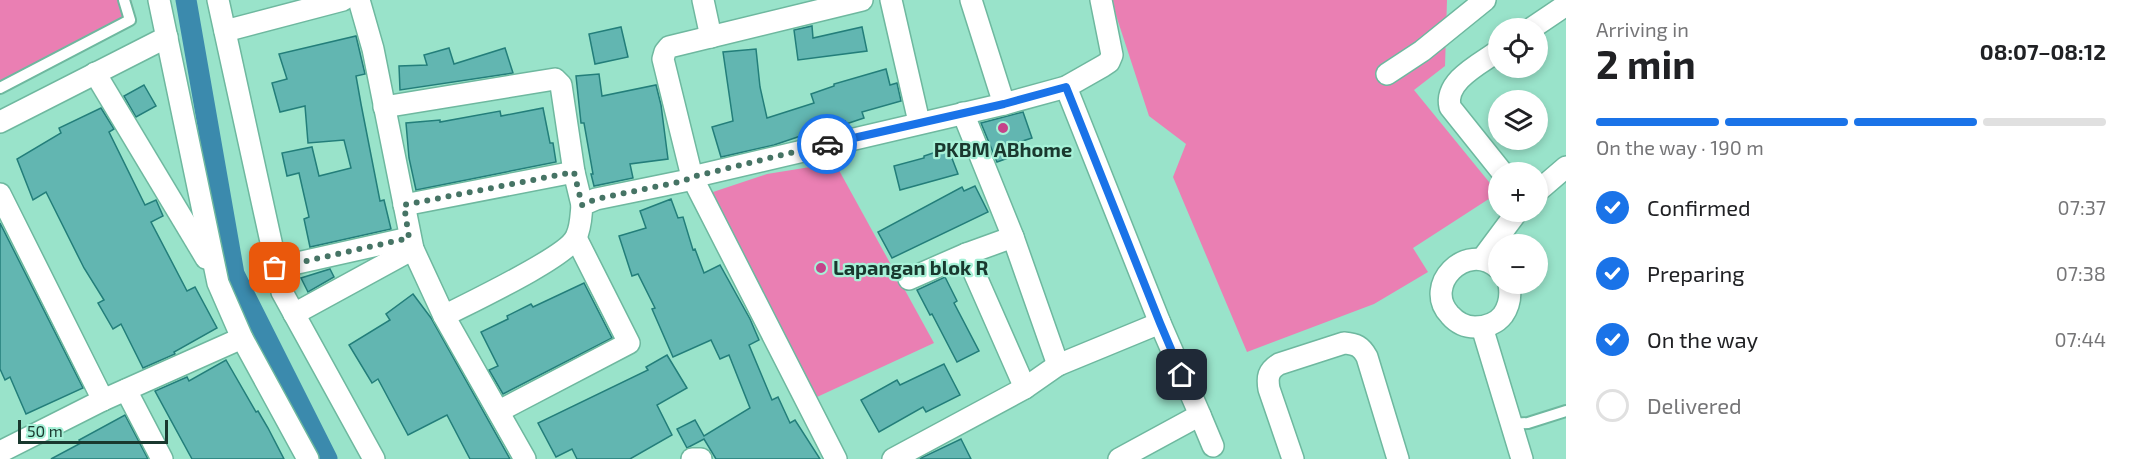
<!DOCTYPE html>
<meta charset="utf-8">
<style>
body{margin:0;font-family:"Exo 2",sans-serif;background:#f2f2f2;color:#202124;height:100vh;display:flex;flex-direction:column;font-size:22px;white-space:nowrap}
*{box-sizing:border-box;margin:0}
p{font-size:20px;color:#757577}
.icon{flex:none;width:33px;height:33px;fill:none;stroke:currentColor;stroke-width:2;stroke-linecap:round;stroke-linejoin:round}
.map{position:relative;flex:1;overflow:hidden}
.panel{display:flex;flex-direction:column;background:#fff;width:570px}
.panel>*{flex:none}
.fabs{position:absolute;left:1488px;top:18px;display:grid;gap:12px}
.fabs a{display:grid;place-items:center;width:60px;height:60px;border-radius:50%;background:#fff;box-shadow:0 3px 9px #0003;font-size:30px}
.scale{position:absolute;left:18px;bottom:15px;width:150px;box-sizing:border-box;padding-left:6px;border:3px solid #19382e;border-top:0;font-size:16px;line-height:21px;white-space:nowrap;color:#19382e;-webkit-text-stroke:4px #a6f1d7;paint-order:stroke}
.pin{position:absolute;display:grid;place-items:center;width:51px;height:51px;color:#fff;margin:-26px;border-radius:12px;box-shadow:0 3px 9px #0006}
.courier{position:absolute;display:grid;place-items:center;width:60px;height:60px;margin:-30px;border:4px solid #1a73e8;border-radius:50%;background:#fff;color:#222;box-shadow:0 2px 8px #0007}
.summary em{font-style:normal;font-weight:700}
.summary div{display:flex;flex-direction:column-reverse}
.summary{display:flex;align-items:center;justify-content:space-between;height:102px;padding:0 30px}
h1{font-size:39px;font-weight:700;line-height:45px}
.bar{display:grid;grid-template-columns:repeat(4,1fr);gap:9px 6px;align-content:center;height:72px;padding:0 30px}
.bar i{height:8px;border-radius:4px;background:#e0e0e0}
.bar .selected{background:#1a73e8}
.bar p{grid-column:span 4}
ol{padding:0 30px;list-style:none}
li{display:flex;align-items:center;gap:18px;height:66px}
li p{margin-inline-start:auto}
li .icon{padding:6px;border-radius:50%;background:#1a73e8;color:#fff;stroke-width:4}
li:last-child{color:#757577}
li i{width:33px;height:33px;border:3px solid #e0e0e0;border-radius:50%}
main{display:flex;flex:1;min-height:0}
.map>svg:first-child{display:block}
.green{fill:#ea7fb3}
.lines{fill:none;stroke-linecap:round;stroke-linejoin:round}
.canal{stroke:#3b8aad;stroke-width:21}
.building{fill:#62b6b1;stroke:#237e7a;stroke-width:1.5}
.service-casing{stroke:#6eb89f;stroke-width:14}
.minor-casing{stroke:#6eb89f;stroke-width:24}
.service{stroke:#fff;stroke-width:10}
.minor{stroke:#fff;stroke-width:21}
.done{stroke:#467465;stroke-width:6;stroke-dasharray:0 10.8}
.route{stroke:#1a73e8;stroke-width:8}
.poi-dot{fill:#c5438a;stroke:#a6f1d7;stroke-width:2}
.labels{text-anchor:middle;stroke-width:4.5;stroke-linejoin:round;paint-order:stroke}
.poi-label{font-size:20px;font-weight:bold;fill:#19382e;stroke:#a6f1d7}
</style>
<main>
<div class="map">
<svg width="1566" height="459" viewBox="0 0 1566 459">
<rect width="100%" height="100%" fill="#99e3ca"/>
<g class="green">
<path d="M0,0H131L135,14L0,83Z"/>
<path d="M1111,0H1447L1445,66L1414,90L1498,193L1413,248L1428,272L1374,304L1247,352L1173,177L1186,144L1149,116Z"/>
<path d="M835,163L934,343L817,397L710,193L767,174Z"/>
</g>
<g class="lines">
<path class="canal" d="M186,0L234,274L327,459"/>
</g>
<g class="building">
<path d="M812,26L813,38L862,27L867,51L798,60L794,30Z"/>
<path d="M621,27L628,57L595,64L589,34Z"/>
<path d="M356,36L365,74L356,76L361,104L380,201L384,200L391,229L310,247L304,219L309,217L299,173L287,176L282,153L312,147L319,176L351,168L344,140L308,143L305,106L280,112L272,83L287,79L279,54Z"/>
<path d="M449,48L454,64L505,48L513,73L400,90L399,66L427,65L424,55Z"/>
<path d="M756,49L760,87L767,118L814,103L811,94L834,86V84L886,69L890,85L897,83L901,101L862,112L864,118L846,124L845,121L774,145L721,157L712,127L733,121L723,52Z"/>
<path d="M599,74L602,96L656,85L661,105L668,159L630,164L633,178L594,186L591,174H593L584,123H581L576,76Z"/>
<path d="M144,85L156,106L136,117L124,96Z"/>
<path d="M101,108L114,129L109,132L145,205L156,200L163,216L151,222L187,291L195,287L217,328L174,352L175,354L143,368L121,324L113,329L98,303L104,300L84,268L46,192L33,200L17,159L61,133L59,128Z"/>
<path d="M543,108L550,143H553L556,162L416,190L409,158L406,123L440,120V122L500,111L501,116Z"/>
<path d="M1023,112L1032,138L1007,146L1011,157L997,162L981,123Z"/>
<path d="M948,148L958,174L900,190L894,166L924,158V156Z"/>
<path d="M975,186L988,212L892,258L878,232L962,187L964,191Z"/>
<path d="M671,199L678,218L683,217L693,250L695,249L704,273L720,265L750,319L759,340L749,345L772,400L778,397L790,423L795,420L820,459H716L704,439L687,448L677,429L695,420L704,436L750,408L729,355L720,359L711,340L673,357L652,309L655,308L638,274L632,276L619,236L646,228L640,211Z"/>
<path d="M0,223L83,388L26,414L10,377L5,380L0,369Z"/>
<path d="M330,269L334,277L308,292L301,278Z"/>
<path d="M945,277L957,301L954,303L979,351L957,362L932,314L930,315L917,290Z"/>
<path d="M584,283L612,338L503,394L489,370L498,366L481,332L508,319L507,316L531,304L533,307Z"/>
<path d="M413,294L431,318L510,459H470L447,415L408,435L378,379L372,383L349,345L390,320L386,314Z"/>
<path d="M667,355L687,388L657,405L672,435L630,459H577L572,449L556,457L538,423L648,370L646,367Z"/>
<path d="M226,360L256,412L258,411L268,428L284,459H192L155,391L187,377L189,381Z"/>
<path d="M944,364L960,395L926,412L923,407L879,432L861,400L897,380L900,385Z"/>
<path d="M125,415L148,459H51L81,443L79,440Z"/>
<path d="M961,439L971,459H920L921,458Z"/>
</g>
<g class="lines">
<g class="service-casing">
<g id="service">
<path d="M0,88L130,20L124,0"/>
<path d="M1510,424L1528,423L1566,411"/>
</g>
</g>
<g class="minor-casing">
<g id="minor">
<path d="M159,0L218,283L242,338L308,459"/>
<path d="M218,0L282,292L374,459"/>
<path d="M359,0L373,49L413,249L444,316L525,459"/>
<path d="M703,0L711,37"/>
<path d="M891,0L919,122"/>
<path d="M971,0L1004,104"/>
<path d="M1532,28L1566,5"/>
<path d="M225,31L343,0"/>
<path d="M1498,51C1480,64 1444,81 1450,107L1502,172"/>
<path d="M95,73L206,258"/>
<path d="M1387,74L1422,51L1485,0"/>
<path d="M1066,87L1160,323L1200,415L1119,459"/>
<path d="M384,107L555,79L561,85L574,172"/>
<path d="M963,113L1013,237L1058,365"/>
<path d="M0,122L167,37"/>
<path d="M1538,191L1566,167"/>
<path d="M0,194L103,400"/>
<path d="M404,205L574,172L582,205"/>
<path d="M966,254L1025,388"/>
<path d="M1482,259L1517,212"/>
<path d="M275,268L409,238"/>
<path d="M1498,268C1466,240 1422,286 1450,315C1457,323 1465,327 1475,327C1486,327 1496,324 1503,315C1510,305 1511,295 1509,284"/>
<path d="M909,279L966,254L1013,237"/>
<path d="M294,314L413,249"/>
<path d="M444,316C469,303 567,257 576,237C581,228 581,215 582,205L596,199L684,181L692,177L1004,104L1066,87L1103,66L1109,62L1112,55L1101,0"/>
<path d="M1482,327L1522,459"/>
<path d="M126,390L162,459"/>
<path d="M499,411L629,343L576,238"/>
<path d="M1200,415L1213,446"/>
<path d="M0,452L103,400L242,338"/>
<path d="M692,459H701"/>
<path d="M836,459L692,177L663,59L665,52L669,47L862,0"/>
<path d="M893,459L1025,388L1058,365L1160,323"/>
<path d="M1293,459L1269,389C1267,377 1268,371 1279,364L1344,343C1356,344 1361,346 1367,357L1398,459"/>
</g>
</g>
<use href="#service" class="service"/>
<use href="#minor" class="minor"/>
</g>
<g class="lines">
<path class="done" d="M275,268L409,238L404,205L574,172L582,205L596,199L684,181L692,177L827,144"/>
<path class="route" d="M827,144L1004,104L1066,87L1160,323L1182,375"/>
</g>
<g class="poi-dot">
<circle cx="1003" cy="128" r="6"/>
<circle cx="821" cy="268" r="6"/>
</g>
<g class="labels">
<g class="poi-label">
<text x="1003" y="157">PKBM ABhome</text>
<text x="833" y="275" text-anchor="start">Lapangan blok R</text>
</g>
</g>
</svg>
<div class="fabs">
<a><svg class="icon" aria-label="locate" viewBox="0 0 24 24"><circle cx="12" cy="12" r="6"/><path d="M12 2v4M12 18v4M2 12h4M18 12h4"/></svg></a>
<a><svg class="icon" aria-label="layers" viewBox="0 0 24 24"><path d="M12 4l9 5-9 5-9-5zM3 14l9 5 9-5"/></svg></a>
<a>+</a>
<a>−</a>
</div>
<div class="scale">50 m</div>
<div class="pin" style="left:275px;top:268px;background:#ea580c"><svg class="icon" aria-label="bag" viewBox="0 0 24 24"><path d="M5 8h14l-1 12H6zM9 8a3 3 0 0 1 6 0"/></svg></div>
<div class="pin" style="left:1182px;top:375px;background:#1f2937"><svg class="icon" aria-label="home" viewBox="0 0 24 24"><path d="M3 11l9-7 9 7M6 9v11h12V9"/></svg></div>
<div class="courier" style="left:827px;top:144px"><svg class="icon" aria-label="car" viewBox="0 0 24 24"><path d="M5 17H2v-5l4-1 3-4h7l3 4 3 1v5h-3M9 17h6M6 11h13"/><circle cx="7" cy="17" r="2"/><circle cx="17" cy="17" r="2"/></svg></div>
</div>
<section class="panel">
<div class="summary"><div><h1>2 min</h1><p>Arriving in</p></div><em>08:07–08:12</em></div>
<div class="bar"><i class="selected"></i><i class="selected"></i><i class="selected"></i><i></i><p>On the way · 190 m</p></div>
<ol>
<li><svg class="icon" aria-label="check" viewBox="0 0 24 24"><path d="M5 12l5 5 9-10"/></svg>Confirmed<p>07:37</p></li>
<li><svg class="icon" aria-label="check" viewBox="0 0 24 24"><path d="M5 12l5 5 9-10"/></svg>Preparing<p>07:38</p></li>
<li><svg class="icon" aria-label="check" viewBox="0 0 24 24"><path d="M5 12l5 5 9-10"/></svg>On the way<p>07:44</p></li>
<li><i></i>Delivered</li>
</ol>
</section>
</main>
